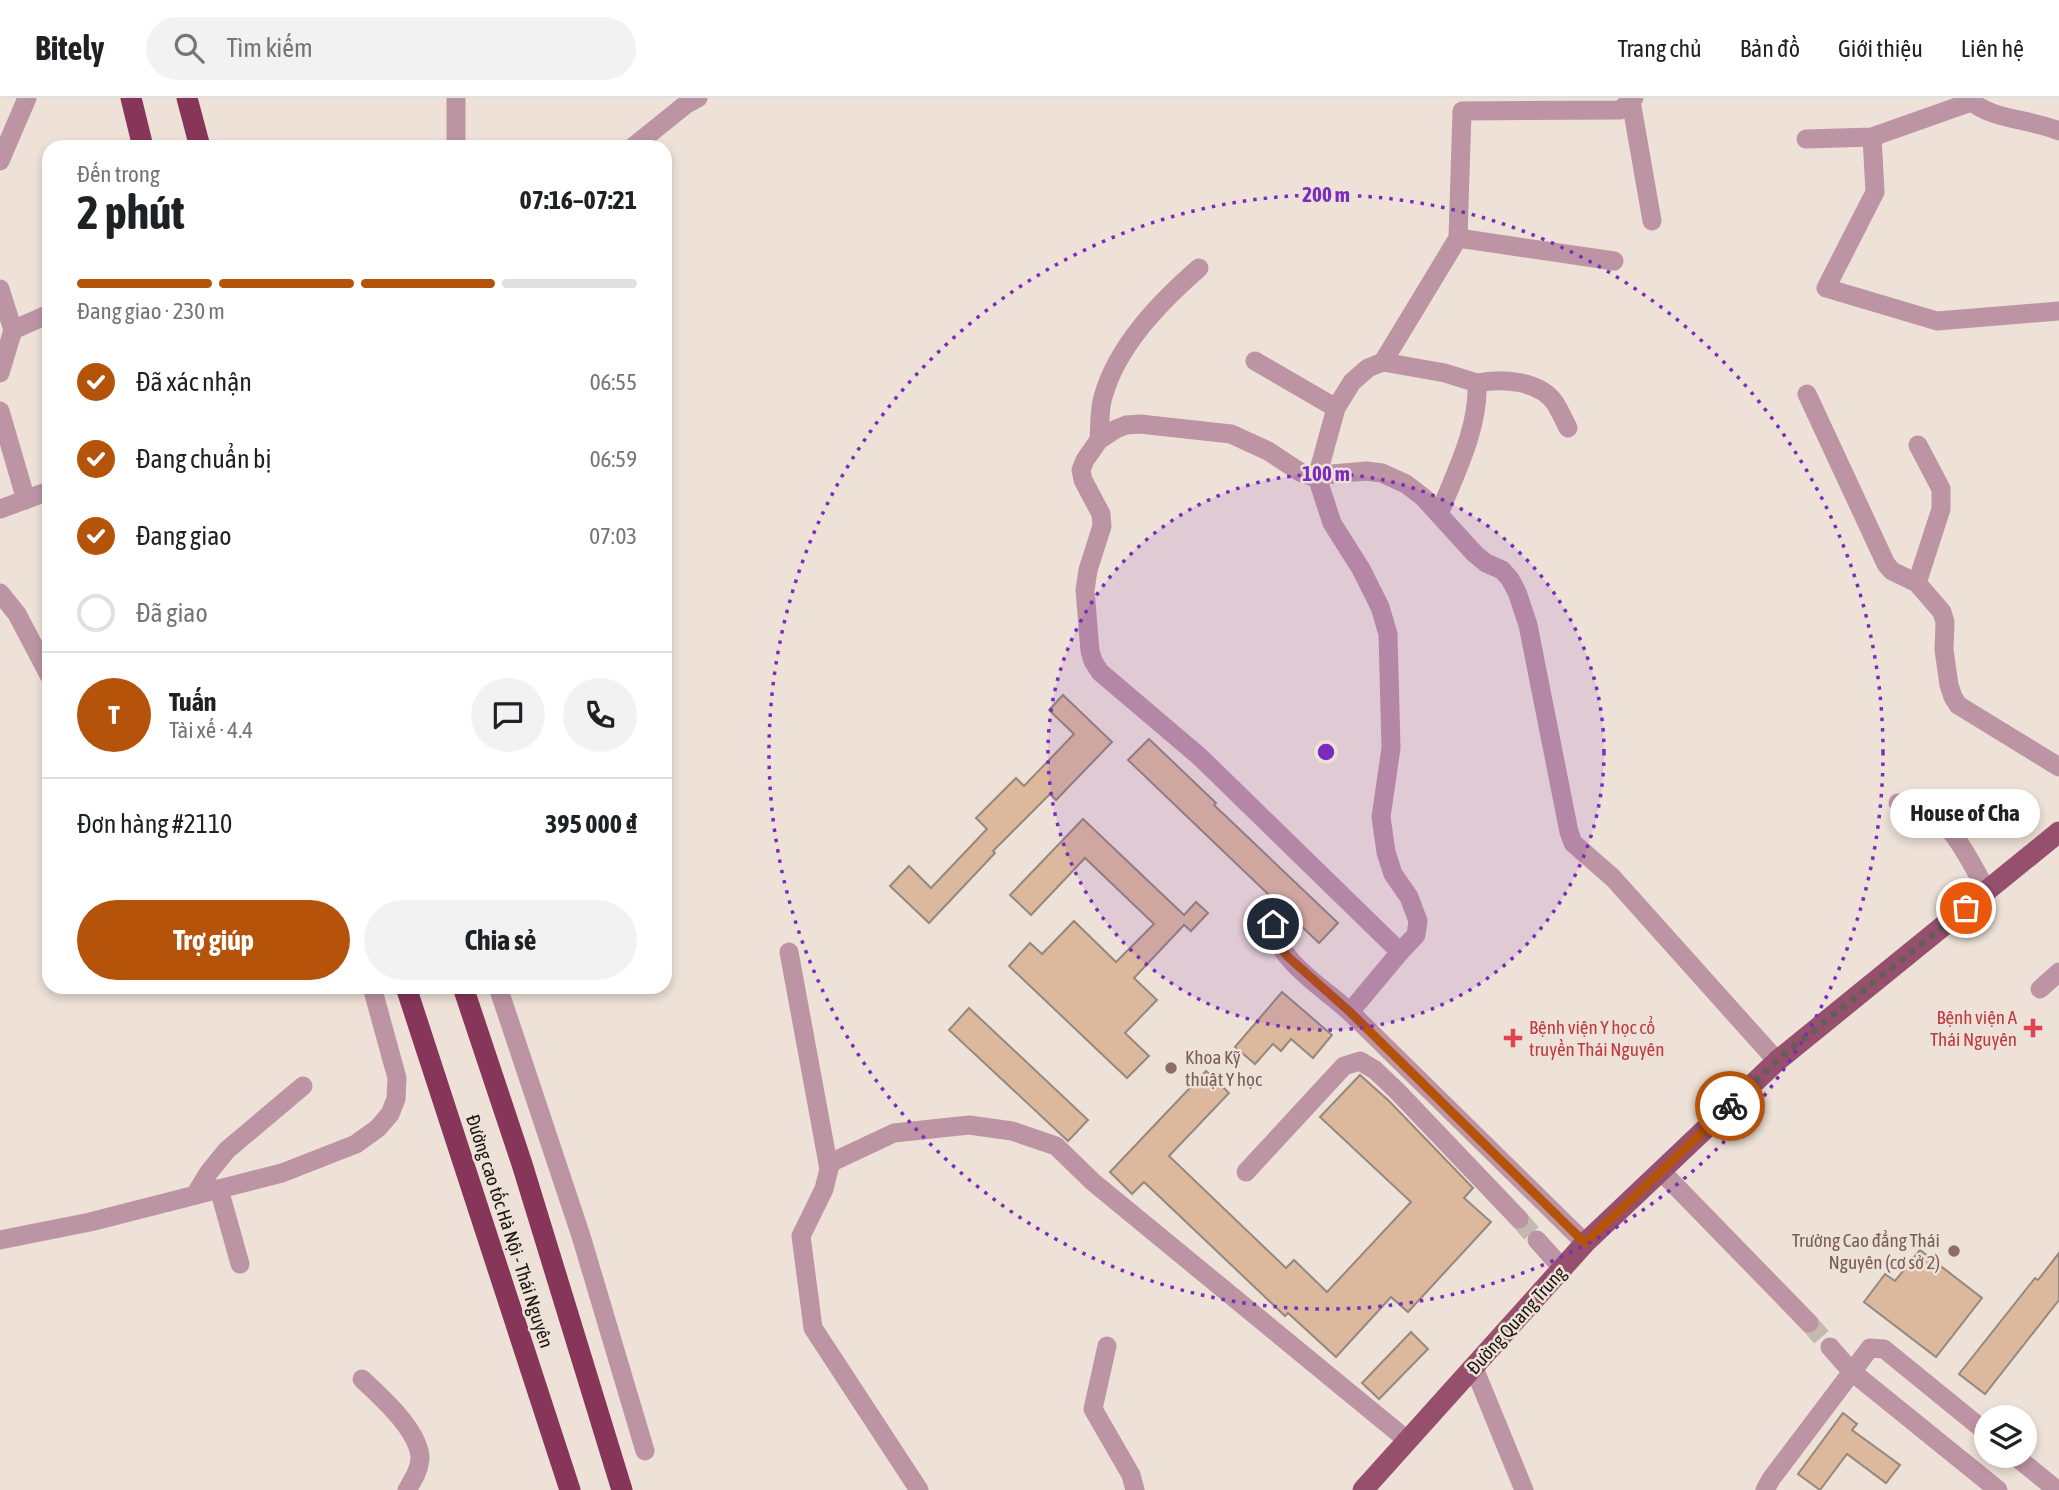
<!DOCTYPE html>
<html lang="vi">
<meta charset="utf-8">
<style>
body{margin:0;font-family:"Asap Condensed",sans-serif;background:#f2f2f2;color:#202124;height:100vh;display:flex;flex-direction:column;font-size:26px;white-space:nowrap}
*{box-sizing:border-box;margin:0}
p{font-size:23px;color:#757577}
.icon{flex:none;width:38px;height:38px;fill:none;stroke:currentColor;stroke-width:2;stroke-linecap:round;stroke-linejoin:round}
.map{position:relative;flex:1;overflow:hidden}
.side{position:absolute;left:42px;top:42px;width:630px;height:854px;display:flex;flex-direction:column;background:#fff;border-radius:21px;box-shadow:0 4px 10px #0003}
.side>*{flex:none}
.fabs{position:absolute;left:1974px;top:1307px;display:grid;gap:14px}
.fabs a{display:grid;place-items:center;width:63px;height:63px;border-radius:50%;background:#fff;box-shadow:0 4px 10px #0003;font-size:35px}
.pin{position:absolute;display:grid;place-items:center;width:60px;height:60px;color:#fff;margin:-30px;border:4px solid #fff;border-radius:50%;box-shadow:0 2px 7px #0007}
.courier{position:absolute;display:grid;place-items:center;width:70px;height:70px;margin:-35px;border:5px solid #b45309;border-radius:50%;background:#fff;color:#222;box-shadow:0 2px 9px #0007}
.bubble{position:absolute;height:49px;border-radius:24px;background:#fff;box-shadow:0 4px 10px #0003;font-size:23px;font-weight:700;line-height:49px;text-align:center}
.summary em{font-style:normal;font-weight:700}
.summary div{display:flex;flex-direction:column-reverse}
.summary{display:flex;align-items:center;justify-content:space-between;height:119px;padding:0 35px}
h1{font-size:46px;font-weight:700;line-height:52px}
.bar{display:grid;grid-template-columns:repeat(4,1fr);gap:10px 7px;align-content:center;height:84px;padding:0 35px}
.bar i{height:9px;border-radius:5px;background:#e0e0e0}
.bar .current{background:#b45309}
.bar p{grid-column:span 4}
.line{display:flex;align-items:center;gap:18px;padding:0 35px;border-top:2px solid #e0e0e0}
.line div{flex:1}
.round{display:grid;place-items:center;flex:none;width:74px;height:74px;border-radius:37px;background:#f2f2f2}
ol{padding:0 35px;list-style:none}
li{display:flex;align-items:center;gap:21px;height:77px}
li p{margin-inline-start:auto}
li .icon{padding:7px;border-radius:50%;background:#b45309;color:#fff;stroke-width:4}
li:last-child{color:#757577}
li i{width:38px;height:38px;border:4px solid #e0e0e0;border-radius:50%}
.button{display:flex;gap:14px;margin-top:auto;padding:14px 35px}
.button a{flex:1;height:80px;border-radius:42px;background:#b45309;color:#fff;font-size:28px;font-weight:700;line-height:80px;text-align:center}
.button a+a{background:#f2f2f2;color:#202124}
header{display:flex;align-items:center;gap:42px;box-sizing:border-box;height:98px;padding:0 35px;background:#fff;border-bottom:2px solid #e0e0e0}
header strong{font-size:33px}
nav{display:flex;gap:38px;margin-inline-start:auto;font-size:24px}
.search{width:490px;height:63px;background:#f2f2f2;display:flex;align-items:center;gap:18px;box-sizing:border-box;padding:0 24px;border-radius:38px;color:#757577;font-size:26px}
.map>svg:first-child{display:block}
.building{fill:#dcb89c;stroke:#94887f;stroke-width:2}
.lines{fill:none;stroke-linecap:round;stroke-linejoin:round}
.minor-tunnel{stroke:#c4b9b0;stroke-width:19;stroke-dasharray:19 10;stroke-linecap:butt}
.minor{stroke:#bd94a3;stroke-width:19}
.major{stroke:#96506d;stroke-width:21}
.highway{stroke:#87365a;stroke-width:21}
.done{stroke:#655e58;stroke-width:7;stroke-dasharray:0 12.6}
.route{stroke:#b45309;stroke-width:9}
.ring{fill:none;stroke:#7b2cbf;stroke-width:3.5;stroke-dasharray:3.5 7}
.health-dot{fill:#e0444e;stroke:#eee1d7;stroke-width:2.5}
.education-dot{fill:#8d6e63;stroke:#eee1d7;stroke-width:2.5}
.labels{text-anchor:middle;stroke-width:5;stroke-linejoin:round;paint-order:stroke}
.health-label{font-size:19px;fill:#be3a42;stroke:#eee1d7;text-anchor:end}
.education-label{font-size:19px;fill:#785e54;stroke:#eee1d7;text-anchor:start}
.street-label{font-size:19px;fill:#1b1713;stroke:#eee1d7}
.centre{fill:#7b2cbf;stroke:#eee1d7;stroke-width:3.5}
.ring-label{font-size:21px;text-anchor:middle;font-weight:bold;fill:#7b2cbf;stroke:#eee1d7;stroke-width:5;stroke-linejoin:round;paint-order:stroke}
</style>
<header>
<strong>Bitely</strong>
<div class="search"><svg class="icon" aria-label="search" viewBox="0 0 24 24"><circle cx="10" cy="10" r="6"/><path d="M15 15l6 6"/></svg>Tìm kiếm</div>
<nav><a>Trang chủ</a><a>Bản đồ</a><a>Giới thiệu</a><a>Liên hệ</a></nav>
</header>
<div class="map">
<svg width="2059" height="1392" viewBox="0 0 2059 1392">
<rect width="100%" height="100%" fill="#eee1d7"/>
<g class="building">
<path d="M1063,597L1112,644L1056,702L1050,696L993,753L995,755L929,825L890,788L909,768L931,790L987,731L976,720L1016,680L1024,688L1074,636L1049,612Z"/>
<path d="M1149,641L1216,705L1214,707L1338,825L1319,845L1128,662Z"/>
<path d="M1083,721L1184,817L1196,804L1208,815L1191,833L1184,827L1134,880L1157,902L1125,935L1149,958L1127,980L1009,868L1030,845L1042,856L1074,823L1116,864L1154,826L1085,760L1031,817L1010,797Z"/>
<path d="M1282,894L1332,937L1313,960L1291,941L1281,953L1273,946L1255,966L1235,949Z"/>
<path d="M969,910L1088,1022L1068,1043L949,932Z"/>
<path d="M1206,973L1229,995L1169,1058L1286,1170L1294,1162L1327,1194L1411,1104L1320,1019L1360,977L1389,1003L1473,1090L1464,1100L1491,1124L1408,1214L1391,1199L1336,1259L1288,1215L1285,1218L1144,1084L1132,1096L1110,1074Z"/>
<path d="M1920,1152L1982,1200L1936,1259L1864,1204L1885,1176L1895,1183Z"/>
<path d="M2059,1155V1202L1985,1296L1959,1276L2035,1180L2038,1182Z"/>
<path d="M1411,1234L1428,1251L1379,1301L1362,1285Z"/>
<path d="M1843,1315L1857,1326L1852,1332L1900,1367L1886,1385L1847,1356L1820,1392L1798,1376Z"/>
</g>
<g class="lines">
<g class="minor-tunnel">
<path d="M1519,1121L1537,1142"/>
<path d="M1809,1225L1830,1249"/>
</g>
<g class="minor">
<path d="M1967,0C1991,23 2029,20 2059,33"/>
<path d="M1631,3L1652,123"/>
<path d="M1872,39L1875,94L1826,190L1937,223L2059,213"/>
<path d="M1806,41L1872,39L1971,4"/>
<path d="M456,49V0"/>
<path d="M633,49L685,7L698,0"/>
<path d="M0,63L27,0"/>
<path d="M1458,140L1614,163"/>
<path d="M0,191L13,232L0,275"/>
<path d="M13,232L49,216"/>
<path d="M1255,263L1336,310"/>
<path d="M1383,264L1458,140L1462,13L1620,12L1634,0"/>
<path d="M1477,285C1501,280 1539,282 1555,305C1560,313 1564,322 1568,330"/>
<path d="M1807,296L1886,466L1892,473L1917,485L1942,514L1945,524L1944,552L1949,587L1953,599L1958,607L2059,669"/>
<path d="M0,313L26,402"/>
<path d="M1099,342C1100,329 1099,312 1103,299C1117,248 1160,204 1199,170"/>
<path d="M0,411L49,393"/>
<path d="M1917,485L1941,411V391L1918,347"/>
<path d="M0,495L17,516L49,577"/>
<path d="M1898,705C1906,706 1914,706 1921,709C1953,723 1970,764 1987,793"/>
<path d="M1273,826C1275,861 1325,891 1350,914"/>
<path d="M789,854L829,1071L824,1091L801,1138L813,1230L919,1392"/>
<path d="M1400,854L1416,837L1418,823L1409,799L1393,776L1386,754L1381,719L1391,650L1388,536L1380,509L1361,471L1332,425L1317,379L1336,310L1352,284L1368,270L1383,264L1445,275L1477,285C1479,330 1455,376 1439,416"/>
<path d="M498,889L581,1138L645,1353"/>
<path d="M2040,891L2059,874"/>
<path d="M828,1066L894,1035L969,1027L1012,1033L1056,1048L1093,1084L1407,1342"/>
<path d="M1246,1074L1344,968L1360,963L1375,972L1398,994L1519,1121"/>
<path d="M1662,1074L1809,1225"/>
<path d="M219,1091L240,1166"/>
<path d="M195,1097L209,1074L227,1052L303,988"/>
<path d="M0,1142L90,1124L282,1075L356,1046L378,1030L390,1016L396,1001L397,980L372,889"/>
<path d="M1537,1142L1562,1170"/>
<path d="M1585,1145L1350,914L1400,854L1200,659L1100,574L1093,563L1090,553L1085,492L1088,472L1102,428L1101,416L1083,382L1081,372L1085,362L1099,342L1116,331L1126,327L1140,326L1231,336L1268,353L1300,374L1310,378L1366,373L1382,375L1406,386L1423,399L1475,456L1486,465L1502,472L1510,481L1517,494L1528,527L1569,734L1573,745L1613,780L1777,963"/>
<path d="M1107,1248L1093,1311L1131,1377L1135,1392"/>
<path d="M1830,1249L1851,1273L1998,1392"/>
<path d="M1474,1270L1524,1392"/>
<path d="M362,1281C381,1299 420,1333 420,1361C419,1373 413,1382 407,1392"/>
<path d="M2015,1358L2057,1392"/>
<path d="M1765,1392L1771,1381L1870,1250L1884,1251L1986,1334"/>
</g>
<path class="major" d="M1363,1392L1585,1145L1777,963L2059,734"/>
<g class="highway">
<path d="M131,0L143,49"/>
<path d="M187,0L200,49"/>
<path d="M406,889L570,1392"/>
<path d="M463,889L522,1066L622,1392"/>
</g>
</g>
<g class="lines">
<path class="done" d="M1730,1008L1777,962L1966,810"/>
<path class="route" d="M1273,826V838L1287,858L1350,914L1585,1145L1730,1008"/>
</g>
<circle cx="1326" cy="654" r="278" fill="#7b2cbf" fill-opacity=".12"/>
<g class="ring">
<circle cx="1326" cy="654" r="278"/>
<circle cx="1326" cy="654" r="557"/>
</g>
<g class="health-dot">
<path d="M2029.5 919.5h7v7h7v7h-7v7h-7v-7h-7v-7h7z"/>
<path d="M1509.5 929.5h7v7h7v7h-7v7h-7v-7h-7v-7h7z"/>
</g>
<g class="education-dot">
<circle cx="1171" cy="970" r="7"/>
<circle cx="1954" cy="1153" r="7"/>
</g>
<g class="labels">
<g class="health-label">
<text x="2017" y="926">Bệnh viện A<tspan x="2017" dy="22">Thái Nguyên</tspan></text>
<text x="1529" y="936" text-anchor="start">Bệnh viện Y học cổ<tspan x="1529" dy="22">truyền Thái Nguyên</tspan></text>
</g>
<g class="education-label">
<text x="1185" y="966">Khoa Kỹ<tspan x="1185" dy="22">thuật Y học</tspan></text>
<text x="1940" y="1149" text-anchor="end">Trường Cao đẳng Thái<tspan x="1940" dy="22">Nguyên (cơ sở 2)</tspan></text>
</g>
<g class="street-label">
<text transform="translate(510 1133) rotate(72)" y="7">Đường cao tốc Hà Nội - Thái Nguyên</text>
<text transform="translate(1516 1222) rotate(-48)" y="7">Đường Quang Trung</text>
</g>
</g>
<circle cx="1326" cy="654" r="10" class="centre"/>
<g class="ring-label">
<text x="1326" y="104">200 m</text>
<text x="1326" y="383">100 m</text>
</g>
</svg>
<div class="fabs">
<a><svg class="icon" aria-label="layers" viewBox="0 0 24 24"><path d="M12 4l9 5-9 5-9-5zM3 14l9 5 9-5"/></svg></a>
</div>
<div class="pin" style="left:1966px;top:810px;background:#ea580c"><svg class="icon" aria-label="bag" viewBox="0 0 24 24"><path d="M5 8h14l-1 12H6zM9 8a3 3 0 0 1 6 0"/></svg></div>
<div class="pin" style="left:1273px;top:826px;background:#1f2937"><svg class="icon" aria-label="home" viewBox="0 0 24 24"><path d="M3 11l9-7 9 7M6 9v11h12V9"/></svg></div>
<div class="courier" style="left:1730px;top:1008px"><svg class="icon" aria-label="bike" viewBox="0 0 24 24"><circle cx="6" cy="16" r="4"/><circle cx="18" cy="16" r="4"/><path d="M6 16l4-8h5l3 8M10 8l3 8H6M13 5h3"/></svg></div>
<div class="bubble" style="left:1890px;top:691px;width:150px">House of Cha</div>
<section class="side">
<div class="summary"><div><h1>2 phút</h1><p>Đến trong</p></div><em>07:16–07:21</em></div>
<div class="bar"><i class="current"></i><i class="current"></i><i class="current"></i><i></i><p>Đang giao · 230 m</p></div>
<ol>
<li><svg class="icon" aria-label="check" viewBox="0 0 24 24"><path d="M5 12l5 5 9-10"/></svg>Đã xác nhận<p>06:55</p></li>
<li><svg class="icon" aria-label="check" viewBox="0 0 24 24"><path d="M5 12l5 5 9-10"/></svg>Đang chuẩn bị<p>06:59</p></li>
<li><svg class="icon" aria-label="check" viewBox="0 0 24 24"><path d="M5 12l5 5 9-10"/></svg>Đang giao<p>07:03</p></li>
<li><i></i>Đã giao</li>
</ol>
<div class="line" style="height:126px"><b class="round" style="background:#b45309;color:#fff">T</b><div><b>Tuấn</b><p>Tài xế · 4.4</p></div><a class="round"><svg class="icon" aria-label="chat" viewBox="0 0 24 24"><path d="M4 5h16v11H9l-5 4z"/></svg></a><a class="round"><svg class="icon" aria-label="phone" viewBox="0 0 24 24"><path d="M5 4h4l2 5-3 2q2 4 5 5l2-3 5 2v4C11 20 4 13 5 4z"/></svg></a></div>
<div class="line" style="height:91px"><div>Đơn hàng #2110</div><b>395 000 ₫</b></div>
<div class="button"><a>Trợ giúp</a><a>Chia sẻ</a></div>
</section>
</div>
